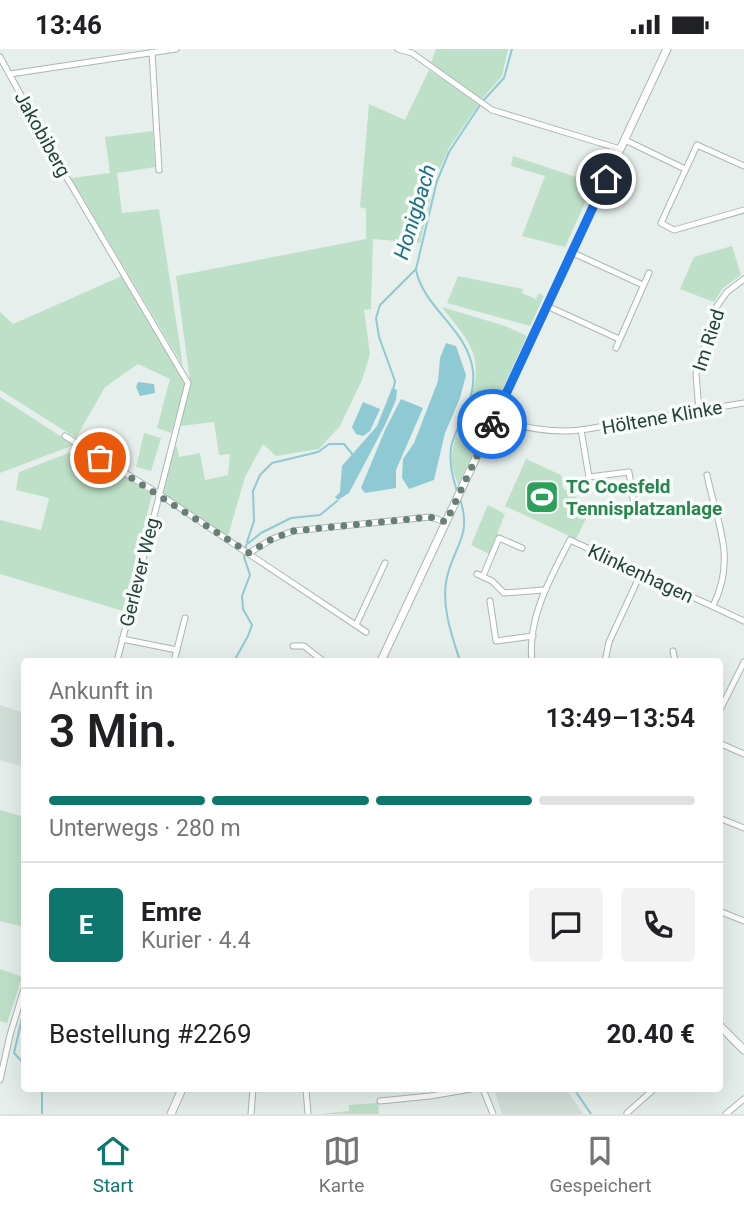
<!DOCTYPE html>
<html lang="de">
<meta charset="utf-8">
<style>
body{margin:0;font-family:Roboto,sans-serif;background:#f2f2f2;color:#202124;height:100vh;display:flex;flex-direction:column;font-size:26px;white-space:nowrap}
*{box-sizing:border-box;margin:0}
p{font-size:23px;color:#757577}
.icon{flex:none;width:38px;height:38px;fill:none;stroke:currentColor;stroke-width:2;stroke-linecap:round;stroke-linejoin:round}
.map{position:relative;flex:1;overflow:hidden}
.side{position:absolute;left:21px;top:609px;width:702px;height:434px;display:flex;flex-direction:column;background:#fff;border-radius:7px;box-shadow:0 7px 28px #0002}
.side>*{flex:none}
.pin{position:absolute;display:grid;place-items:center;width:60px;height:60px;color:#fff;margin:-30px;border:4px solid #fff;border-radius:50%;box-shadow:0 2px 7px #0007}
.courier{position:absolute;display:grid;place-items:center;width:70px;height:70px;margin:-35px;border:5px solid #1a73e8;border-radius:50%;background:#fff;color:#222;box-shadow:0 2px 9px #0007}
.headline em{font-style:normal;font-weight:600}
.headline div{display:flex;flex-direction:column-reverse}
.headline{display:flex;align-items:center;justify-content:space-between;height:119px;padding:0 28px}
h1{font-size:46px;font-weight:600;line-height:52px}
.bar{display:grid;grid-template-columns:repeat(4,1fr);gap:10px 7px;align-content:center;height:84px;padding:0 28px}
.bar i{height:9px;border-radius:5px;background:#e0e0e0}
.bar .active{background:#0f766e}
.bar p{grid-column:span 4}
.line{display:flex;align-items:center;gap:18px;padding:0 28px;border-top:2px solid #e0e0e0}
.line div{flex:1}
.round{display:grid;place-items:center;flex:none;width:74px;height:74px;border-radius:7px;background:#f2f2f2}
.status{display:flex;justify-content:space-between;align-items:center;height:49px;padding:0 35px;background:#fff;direction:ltr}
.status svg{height:19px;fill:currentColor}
.tab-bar{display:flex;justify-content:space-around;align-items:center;height:98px;border-top:2px solid #e0e0e0;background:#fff;font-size:19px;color:#757577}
.tab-bar a{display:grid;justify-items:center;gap:4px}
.tab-bar .active{color:#0f766e}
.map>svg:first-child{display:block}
.built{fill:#d4dfda}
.green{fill:#bfe0c8}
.water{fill:#8ec9d4}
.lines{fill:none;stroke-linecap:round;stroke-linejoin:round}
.stream{stroke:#8ec9d4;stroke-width:2}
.minor-casing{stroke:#a8b8b2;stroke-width:7}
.tertiary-casing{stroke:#a8b8b2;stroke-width:9}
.minor{stroke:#fff;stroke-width:5}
.tertiary{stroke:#fff;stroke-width:7}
.done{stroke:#687f78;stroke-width:7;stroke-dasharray:0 12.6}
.route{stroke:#1a73e8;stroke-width:9}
.labels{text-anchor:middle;stroke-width:7;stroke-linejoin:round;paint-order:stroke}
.street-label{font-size:19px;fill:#24423a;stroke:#f7fbf9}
.leisure-label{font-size:19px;font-weight:bold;fill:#27864d;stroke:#f7fbf9;text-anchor:start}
.water-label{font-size:21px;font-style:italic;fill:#1c6f80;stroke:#f7fbf9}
</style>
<div class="status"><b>13:46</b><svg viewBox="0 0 49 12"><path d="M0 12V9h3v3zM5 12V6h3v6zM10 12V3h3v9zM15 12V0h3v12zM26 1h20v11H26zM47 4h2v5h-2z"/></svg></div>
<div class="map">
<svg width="744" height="1065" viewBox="0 0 744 1065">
<rect width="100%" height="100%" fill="#e6efeb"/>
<g class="built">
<path d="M0,656L24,664V718L0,711Z"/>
<path d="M494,1040H566L583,1065H502Z"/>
</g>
<g class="green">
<path d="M436,0H508L502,27L482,50L431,14Z"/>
<path d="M429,21L479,55L449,99L436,128L420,194L373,190L371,260L364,261L370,305L362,331L340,377L319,400L276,407L263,395L245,428L228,487L161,445L174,398H177L179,408L200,404L205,431L228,426L230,405L219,406L214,373L180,377L190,333L176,227L366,190V160L360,158L369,55L405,71Z"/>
<path d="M153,82L155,118L117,124L122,164L159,160L183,317L71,129L110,124L105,88Z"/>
<path d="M513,107L594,134L565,198L522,187L545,127L511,117Z"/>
<path d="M732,197L741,226L723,239L714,253L680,240L694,208Z"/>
<path d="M122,227L186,334L171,384L157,379L170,330L138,315L105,338L76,389L0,341V263L13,275Z"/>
<path d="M458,227L523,240L522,244L536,250L539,244L544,247L530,277L447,254Z"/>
<path d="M442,258L505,277L527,287L458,436C456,430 453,422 452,415C449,377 486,350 473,304C468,288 452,272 442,258Z"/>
<path d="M0,348L74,396L0,424Z"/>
<path d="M144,384L161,389L151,422L136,418Z"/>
<path d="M79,400L152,445L123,562L0,525V471L41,481L49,449L16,441L19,423Z"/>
<path d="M526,410L561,426L563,439L591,459L576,490L505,457Z"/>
<path d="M488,456L505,465L489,505L471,496Z"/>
<path d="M0,761L24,768V878L0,872Z"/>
<path d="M0,920L22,928L7,974L0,972Z"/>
<path d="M378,1054L379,1065H321L349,1062V1056Z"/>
</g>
<g class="water">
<path d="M446,294L456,297L466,326L460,349L445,384L434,431L409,440L402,429L403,410L414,394L423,371L438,332L440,309Z"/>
<path d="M138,333L154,335L155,344L140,347L136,338Z"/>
<path d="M392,339L397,341L396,351L385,376L349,444L338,451L335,448L340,443L342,417L377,377Z"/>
<path d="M401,350L423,359L396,421V439L365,444L361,439L385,381Z"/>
<path d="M363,353L380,360L370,382L363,387L356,385L352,378Z"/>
</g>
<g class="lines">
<g class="stream">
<path d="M416,221C424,260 468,280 473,322C476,349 460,370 452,394C448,410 452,427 457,442"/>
<path d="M393,342L395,332L379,288L376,269L380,256L416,220L437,132L449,103L482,53L504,29L512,0"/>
<path d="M247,493L254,472L253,442L260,426L272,414L318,403L329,395H344L353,406"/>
<path d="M234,612L248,587L252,576L243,560L242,547L250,526L244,508L246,496L261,484L291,469L320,466L337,452"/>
<path d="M460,612C452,587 442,560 446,533C452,498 473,489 460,450"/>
<path d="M24,961L14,1004L24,1015"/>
<path d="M42,1040V1065"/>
<path d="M574,1040L591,1065"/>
</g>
<g class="minor-casing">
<g id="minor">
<path d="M398,0L412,4L492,61L620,100"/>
<path d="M152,3L159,121"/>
<path d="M0,8L54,107L188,334L117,612"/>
<path d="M10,25L176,0"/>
<path d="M625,91L685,120"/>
<path d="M744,117L697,96L661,174L674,181L744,161"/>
<path d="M571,203L643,236"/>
<path d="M547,257L619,290"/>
<path d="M616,299L649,224"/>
<path d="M699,362L696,325L717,257L727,243L744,230"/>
<path d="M495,368C523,380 551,384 581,381L744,354"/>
<path d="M581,381L589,428L629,423L634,456"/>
<path d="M65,387L159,445L366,583"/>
<path d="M707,426C717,475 737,508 713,557"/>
<path d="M249,504L272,490L293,482L430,468L446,473"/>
<path d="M477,525L492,532L504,544L544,541"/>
<path d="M483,527L499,489L522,499"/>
<path d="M490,552L496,592L533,587"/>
<path d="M356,576L385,514"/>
<path d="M122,590L177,601"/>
<path d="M293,597H304L323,612"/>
<path d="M673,602L675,612"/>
<path d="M174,612L185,569"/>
<path d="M532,612C527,569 551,528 570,491L744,572"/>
<path d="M605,612L609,593L641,524"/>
<path d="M719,663L744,613"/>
<path d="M719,694L744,705"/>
<path d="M719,769L744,779"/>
<path d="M719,862L744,872"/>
<path d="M0,1031L10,986L24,940"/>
<path d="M306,1040L308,1065"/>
<path d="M483,1040L493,1065"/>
<path d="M380,1052L430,1047L471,1040"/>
<path d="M627,1064L654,1040"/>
<path d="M251,1065L253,1040"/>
<path d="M726,1065L744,1050"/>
</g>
</g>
<g class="tertiary-casing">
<g id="tertiary">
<path d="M381,612L667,0"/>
<path d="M719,976L744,1001"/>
<path d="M171,1065L182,1040"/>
</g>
</g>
<use href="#minor" class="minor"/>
<use href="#tertiary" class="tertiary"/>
</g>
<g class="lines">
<path class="done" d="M100,409L249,504L272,490L293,482L430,468L446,473L492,375"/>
<path class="route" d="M492,375L606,130"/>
</g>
<defs>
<g id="stadium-square" transform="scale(1.75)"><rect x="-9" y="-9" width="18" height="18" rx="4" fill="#2e9e5b" stroke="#f7fbf9"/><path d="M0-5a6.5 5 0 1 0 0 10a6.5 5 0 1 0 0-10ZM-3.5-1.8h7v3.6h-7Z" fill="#fff"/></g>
</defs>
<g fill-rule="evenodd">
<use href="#stadium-square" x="542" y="448"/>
</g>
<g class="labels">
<g class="street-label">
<text transform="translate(43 85) rotate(61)" y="7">Jakobiberg</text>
<text transform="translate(708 291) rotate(-72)" y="7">Im Ried</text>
<text transform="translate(662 368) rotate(-10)" y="7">Höltene Klinke</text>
<text transform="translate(139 523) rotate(-76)" y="7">Gerlever Weg</text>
<text transform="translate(641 524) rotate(25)" y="7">Klinkenhagen</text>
</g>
<g class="leisure-label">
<text x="566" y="444">TC Coesfeld<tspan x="566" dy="22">Tennisplatzanlage</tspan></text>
</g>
<g class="water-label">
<text transform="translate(415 163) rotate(-73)" y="7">Honigbach</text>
</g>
</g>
</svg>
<div class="pin" style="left:100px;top:409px;background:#ea580c"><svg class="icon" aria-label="bag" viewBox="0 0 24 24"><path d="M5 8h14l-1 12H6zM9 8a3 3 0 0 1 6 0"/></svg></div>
<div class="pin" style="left:606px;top:130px;background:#1f2937"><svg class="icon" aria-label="home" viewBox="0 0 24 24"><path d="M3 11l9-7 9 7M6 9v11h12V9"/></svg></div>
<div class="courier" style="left:492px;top:375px"><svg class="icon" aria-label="bike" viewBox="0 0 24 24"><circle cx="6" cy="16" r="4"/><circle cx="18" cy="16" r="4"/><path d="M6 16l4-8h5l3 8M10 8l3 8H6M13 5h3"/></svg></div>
<section class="side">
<div class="headline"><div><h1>3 Min.</h1><p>Ankunft in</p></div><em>13:49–13:54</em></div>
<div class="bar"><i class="active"></i><i class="active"></i><i class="active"></i><i></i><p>Unterwegs · 280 m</p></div>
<div class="line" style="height:126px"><b class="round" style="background:#0f766e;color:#fff">E</b><div><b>Emre</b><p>Kurier · 4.4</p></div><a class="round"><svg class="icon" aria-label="chat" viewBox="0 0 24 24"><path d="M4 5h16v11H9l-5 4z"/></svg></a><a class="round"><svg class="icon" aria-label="phone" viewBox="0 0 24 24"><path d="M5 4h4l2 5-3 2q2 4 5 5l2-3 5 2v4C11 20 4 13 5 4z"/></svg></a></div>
<div class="line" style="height:91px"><div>Bestellung #2269</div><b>20.40 €</b></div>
</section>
</div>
<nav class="tab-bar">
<a class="active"><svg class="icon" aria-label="home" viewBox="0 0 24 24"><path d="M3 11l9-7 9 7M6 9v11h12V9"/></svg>Start</a>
<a><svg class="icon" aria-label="map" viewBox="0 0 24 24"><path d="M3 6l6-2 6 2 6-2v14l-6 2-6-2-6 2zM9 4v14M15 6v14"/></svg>Karte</a>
<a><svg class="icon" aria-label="saved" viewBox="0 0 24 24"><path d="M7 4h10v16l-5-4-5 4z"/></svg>Gespeichert</a>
</nav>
